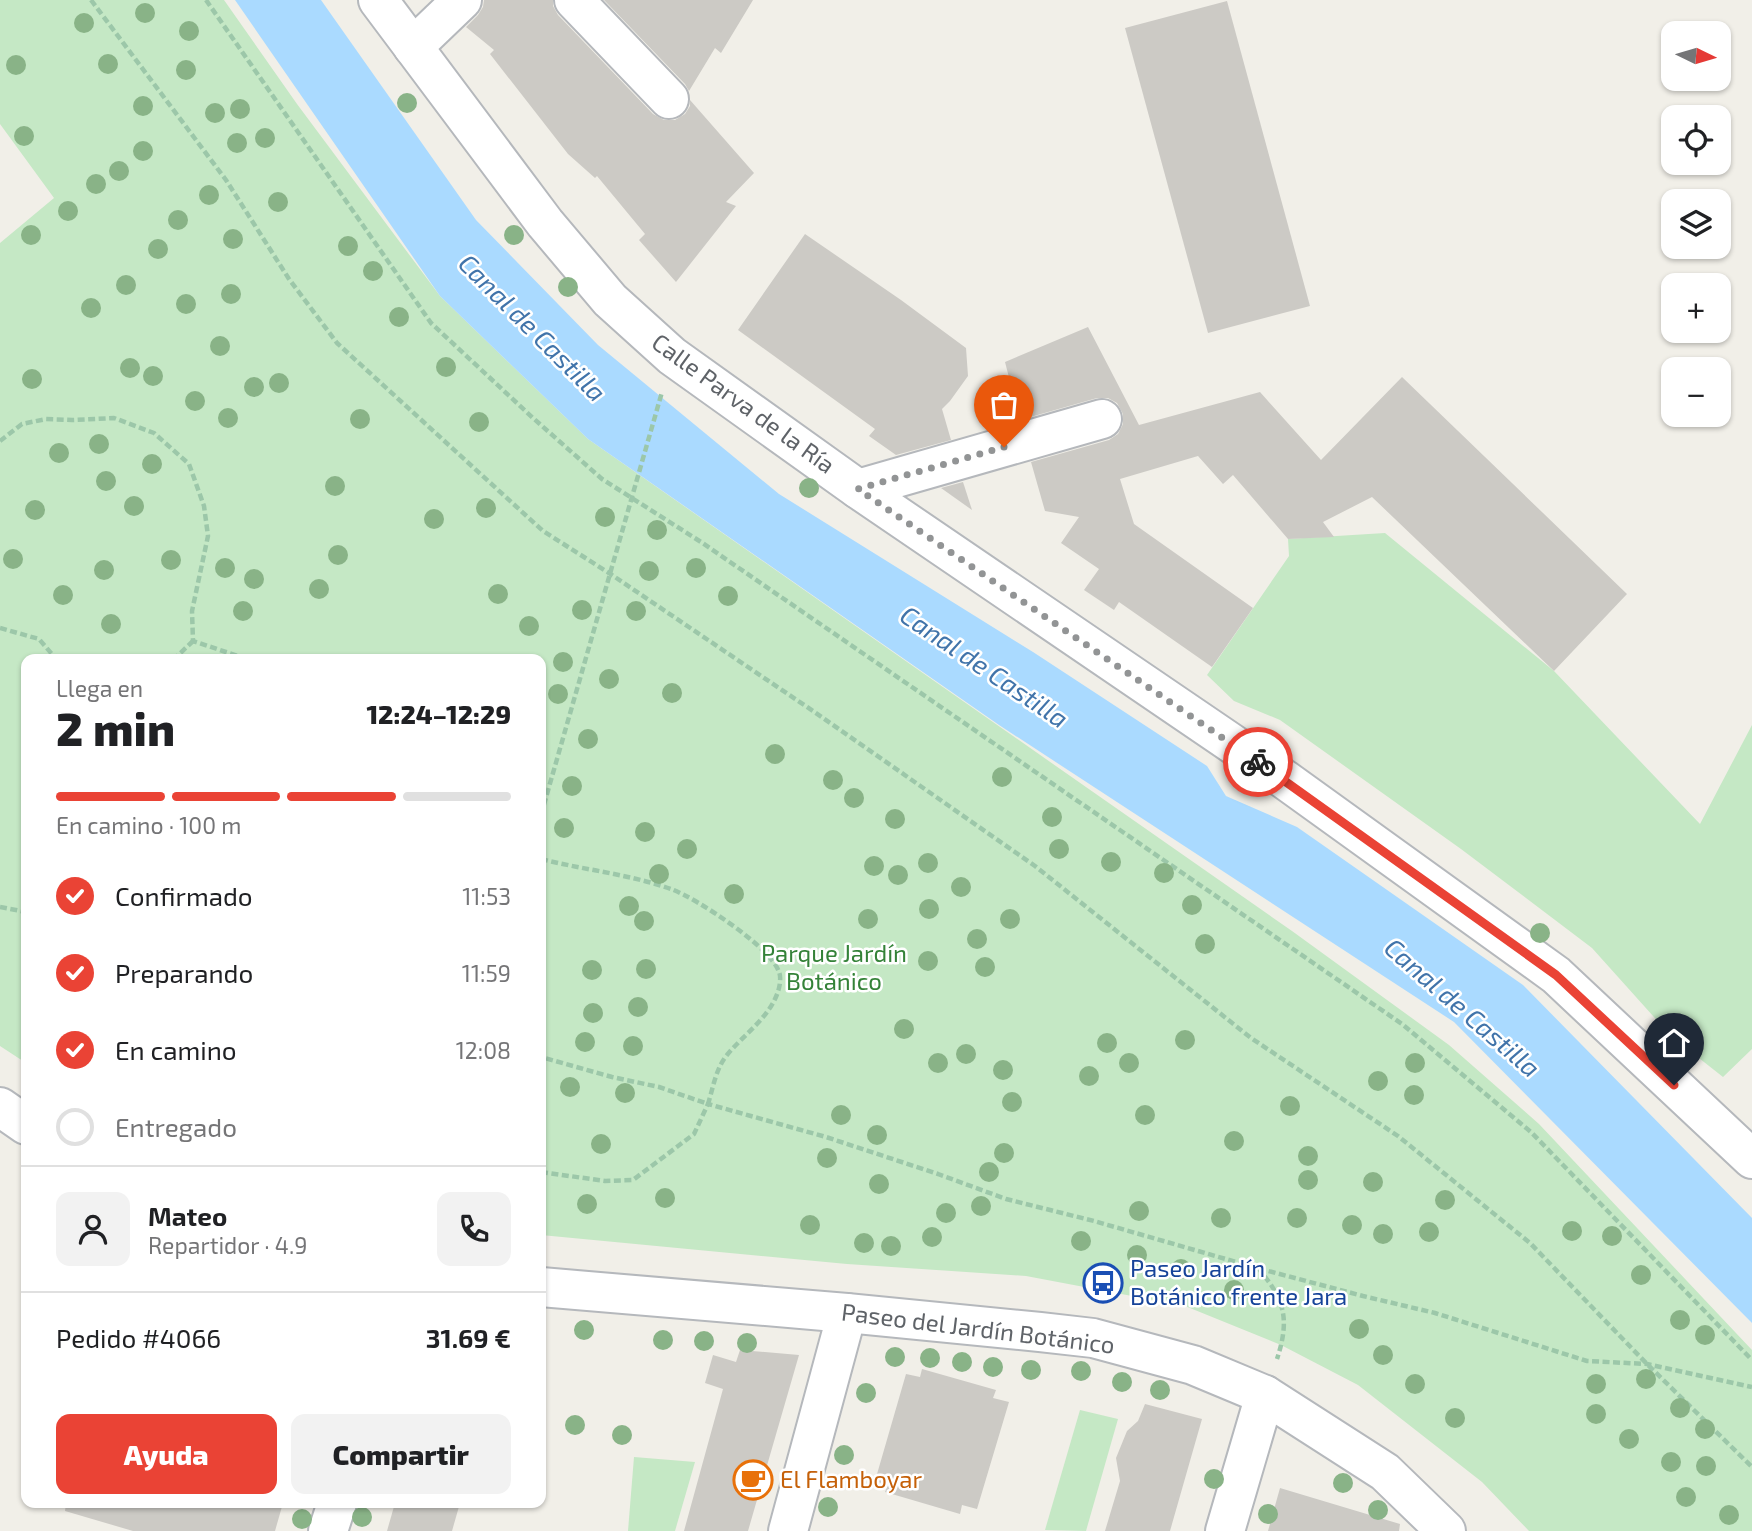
<!DOCTYPE html>
<html lang="es">
<meta charset="utf-8">
<style>
body{margin:0;font-family:"Exo 2",sans-serif;background:#f2f2f2;color:#202124;height:100vh;display:flex;flex-direction:column;font-size:26px;white-space:nowrap}
*{box-sizing:border-box;margin:0}
p{font-size:23px;color:#757577}
.icon{flex:none;width:38px;height:38px;fill:none;stroke:currentColor;stroke-width:2;stroke-linecap:round;stroke-linejoin:round}
.map{position:relative;flex:1;overflow:hidden}
.drawer{position:absolute;left:21px;top:654px;width:525px;height:854px;display:flex;flex-direction:column;background:#fff;border-radius:14px;box-shadow:0 2px 5px #0004}
.drawer>*{flex:none}
.needle{width:46px;rotate:95deg}
.buttons{position:absolute;left:1661px;top:21px;display:grid;gap:14px}
.buttons a{display:grid;place-items:center;width:70px;height:70px;border-radius:14px;background:#fff;box-shadow:0 2px 5px #0004;font-size:35px}
.pin{position:absolute;display:grid;place-items:center;width:60px;height:60px;color:#fff;margin:-72px -30px;border-radius:50% 50% 50% 0;rotate:-45deg;box-shadow:0 0 7px #0007}
.pin .icon{rotate:45deg}
.courier{position:absolute;display:grid;place-items:center;width:70px;height:70px;margin:-35px;border:5px solid #ea4335;border-radius:50%;background:#fff;color:#222;box-shadow:0 2px 9px #0007}
.headline em{font-style:normal;font-weight:800}
.headline div{display:flex;flex-direction:column-reverse}
.headline{display:flex;align-items:center;justify-content:space-between;height:119px;padding:0 35px}
h1{font-size:46px;font-weight:800;line-height:52px}
.bar{display:grid;grid-template-columns:repeat(4,1fr);gap:10px 7px;align-content:center;height:84px;padding:0 35px}
.bar i{height:9px;border-radius:5px;background:#e0e0e0}
.bar .on{background:#ea4335}
.bar p{grid-column:span 4}
.line{display:flex;align-items:center;gap:18px;padding:0 35px;border-top:2px solid #e0e0e0}
.line div{flex:1}
.round{display:grid;place-items:center;flex:none;width:74px;height:74px;border-radius:14px;background:#f2f2f2}
ol{padding:0 35px;list-style:none}
li{display:flex;align-items:center;gap:21px;height:77px}
li p{margin-inline-start:auto}
li .icon{padding:7px;border-radius:50%;background:#ea4335;color:#fff;stroke-width:4}
li:last-child{color:#757577}
li i{width:38px;height:38px;border:4px solid #e0e0e0;border-radius:50%}
.button{display:flex;gap:14px;margin-top:auto;padding:14px 35px}
.button a{flex:1;height:80px;border-radius:14px;background:#ea4335;color:#fff;font-size:28px;font-weight:800;line-height:80px;text-align:center}
.button a+a{background:#f2f2f2;color:#202124}
.map>svg:first-child{display:block}
.green{fill:#c5e8c5}
.water{fill:#aadaff}
.building{fill:#cccac5}
.lines{fill:none;stroke-linecap:round;stroke-linejoin:round}
.minor-casing{stroke:#b5b8bc;stroke-width:42}
.path{stroke:#9cc7a9;stroke-width:4.5;stroke-dasharray:7 3.5;stroke-linecap:butt}
.minor{stroke:#fff;stroke-width:38}
.tree{fill:#89b387}
.done{stroke:#929495;stroke-width:7;stroke-dasharray:0 12.6}
.route{stroke:#ea4335;stroke-width:9}
.labels{text-anchor:middle;stroke-width:5;stroke-linejoin:round;paint-order:stroke}
.street-label{font-size:24px;fill:#5f6368;stroke:#fff}
.park-label{font-size:24px;fill:#348238;stroke:#fff}
.transit-label{font-size:24px;fill:#164399;stroke:#fff;text-anchor:start}
.food-label{font-size:24px;fill:#c56008;stroke:#fff;text-anchor:start}
.water-label{font-size:26px;font-style:italic;fill:#4174aa;stroke:#fff}
</style>
<div class="map">
<svg width="1752" height="1531" viewBox="0 0 1752 1531">
<rect width="100%" height="100%" fill="#f1efe8"/>
<g class="green">
<path d="M0,0H224L297,104L440,296L588,439L1292,931L1449,1045L1539,1124L1752,1350V1531H1529L1482,1482L1358,1385L1281,1345L1185,1306L1026,1276L847,1264L541,1235V660H26V1063L0,1046V243L54,198L0,124Z"/>
<path d="M1385,533L1554,671L1700,824L1752,725V1049L1723,1077L1671,1036L1592,948L1461,849L1280,720L1234,701L1207,675L1289,556L1288,539Z"/>
<path d="M1080,1410L1118,1419L1086,1531L1045,1530Z"/>
<path d="M634,1457L695,1462L675,1531H628Z"/>
</g>
<path class="water" d="M235,0H321L476,220L598,345L779,494L1033,652L1207,766L1226,796L1297,827L1523,985L1752,1218V1323L1454,1022L999,725L588,439L440,296Z"/>
<g class="building">
<path d="M484,0H553V6L558,15L653,114L664,120H675L685,114L690,106V100L754,173L726,202L736,206L676,282L639,240L645,234L597,176L595,178L568,154L490,54L494,50L466,27L478,15L483,7Z"/>
<path d="M604,0H753L721,53L715,48L689,91L685,84Z"/>
<path d="M1227,1L1310,306L1208,333L1125,28Z"/>
<path d="M805,234L901,300L966,348L968,376L950,401L942,409L951,440L896,455L869,436L875,429L738,330Z"/>
<path d="M1088,327L1139,425L1260,392L1321,460L1402,377L1627,594L1554,671L1372,497L1323,522L1334,537L1288,539L1233,475L1223,484L1198,456L1120,479L1134,524L1253,608L1212,667L1119,602L1114,610L1084,590L1099,569L1061,543L1079,517L1045,511L1031,462L1109,440L1118,434L1123,424V414L1117,403L1108,398H1097L1020,420L1005,362Z"/>
<path d="M963,482L972,510L941,488Z"/>
<path d="M740,1350L799,1355L748,1531H684L723,1389L705,1383L713,1355L736,1362Z"/>
<path d="M922,1369L996,1390L993,1398L1009,1402L977,1509L962,1505L960,1514L885,1492L888,1485L875,1481L906,1374L920,1377Z"/>
<path d="M1145,1404L1202,1419L1170,1531H1105L1120,1481L1116,1458L1127,1431L1138,1421Z"/>
<path d="M1280,1488L1400,1524L1399,1531H1268Z"/>
<path d="M66,1503H283L275,1531H133L65,1511Z"/>
<path d="M395,1503H460L452,1531H387Z"/>
</g>
<g class="lines">
<g class="minor-casing">
<g id="minor">
<path d="M378,0L545,223L610,300L672,356L858,489L1284,779L1556,975L1752,1159"/>
<path d="M574,0L669,99"/>
<path d="M413,47L462,0"/>
<path d="M858,489L1102,419"/>
<path d="M0,1107L26,1125"/>
<path d="M541,1287L847,1313L1040,1332L1093,1338L1193,1365L1265,1395L1385,1472L1446,1531"/>
<path d="M328,1531L337,1503"/>
<path d="M788,1531L847,1313"/>
<path d="M1225,1531L1265,1395"/>
</g>
</g>
<g class="path">
<path d="M91,0L226,180L289,279L337,343L543,531L609,573L813,711L1035,866L1251,1038L1398,1136L1530,1243L1647,1364L1752,1467"/>
<path d="M206,0L431,323L533,418L602,479L701,542L1402,1024L1531,1132L1752,1360"/>
<path d="M0,441L22,424L46,419L72,420L114,418L154,433L189,464L204,506L208,536L192,611L193,641L250,660"/>
<path d="M0,628L39,639L57,660"/>
<path d="M173,660L193,641"/>
<path d="M541,815L662,392"/>
<path d="M541,859C584,870 629,874 671,889C696,898 771,947 779,972C781,976 780,984 779,988C772,1016 744,1034 727,1055C716,1068 713,1088 708,1104L659,1087L612,1077L541,1057"/>
<path d="M0,907L26,912"/>
<path d="M541,1172L605,1181L633,1180L694,1134L708,1104L826,1137L938,1174L1006,1199L1094,1221L1257,1268L1363,1296L1435,1313L1587,1361L1647,1364L1752,1387"/>
<path d="M1258,1268C1285,1300 1290,1319 1277,1359"/>
</g>
<use href="#minor" class="minor"/>
</g>
<g class="tree">
<circle cx="145" cy="13" r="10"/>
<circle cx="84" cy="23" r="10"/>
<circle cx="189" cy="31" r="10"/>
<circle cx="108" cy="64" r="10"/>
<circle cx="16" cy="65" r="10"/>
<circle cx="186" cy="70" r="10"/>
<circle cx="407" cy="103" r="10"/>
<circle cx="143" cy="106" r="10"/>
<circle cx="240" cy="109" r="10"/>
<circle cx="215" cy="113" r="10"/>
<circle cx="24" cy="136" r="10"/>
<circle cx="265" cy="138" r="10"/>
<circle cx="237" cy="143" r="10"/>
<circle cx="143" cy="151" r="10"/>
<circle cx="119" cy="171" r="10"/>
<circle cx="96" cy="184" r="10"/>
<circle cx="209" cy="195" r="10"/>
<circle cx="278" cy="202" r="10"/>
<circle cx="68" cy="211" r="10"/>
<circle cx="178" cy="220" r="10"/>
<circle cx="31" cy="235" r="10"/>
<circle cx="514" cy="235" r="10"/>
<circle cx="233" cy="239" r="10"/>
<circle cx="348" cy="246" r="10"/>
<circle cx="158" cy="249" r="10"/>
<circle cx="373" cy="271" r="10"/>
<circle cx="126" cy="285" r="10"/>
<circle cx="568" cy="287" r="10"/>
<circle cx="231" cy="294" r="10"/>
<circle cx="186" cy="304" r="10"/>
<circle cx="91" cy="308" r="10"/>
<circle cx="399" cy="317" r="10"/>
<circle cx="220" cy="346" r="10"/>
<circle cx="446" cy="367" r="10"/>
<circle cx="130" cy="368" r="10"/>
<circle cx="153" cy="376" r="10"/>
<circle cx="32" cy="379" r="10"/>
<circle cx="279" cy="383" r="10"/>
<circle cx="254" cy="387" r="10"/>
<circle cx="195" cy="401" r="10"/>
<circle cx="228" cy="418" r="10"/>
<circle cx="360" cy="419" r="10"/>
<circle cx="479" cy="422" r="10"/>
<circle cx="99" cy="444" r="10"/>
<circle cx="59" cy="453" r="10"/>
<circle cx="152" cy="464" r="10"/>
<circle cx="106" cy="481" r="10"/>
<circle cx="335" cy="486" r="10"/>
<circle cx="809" cy="488" r="10"/>
<circle cx="134" cy="506" r="10"/>
<circle cx="486" cy="508" r="10"/>
<circle cx="35" cy="510" r="10"/>
<circle cx="605" cy="517" r="10"/>
<circle cx="434" cy="519" r="10"/>
<circle cx="657" cy="530" r="10"/>
<circle cx="338" cy="555" r="10"/>
<circle cx="13" cy="559" r="10"/>
<circle cx="171" cy="560" r="10"/>
<circle cx="225" cy="568" r="10"/>
<circle cx="696" cy="568" r="10"/>
<circle cx="104" cy="570" r="10"/>
<circle cx="649" cy="571" r="10"/>
<circle cx="254" cy="579" r="10"/>
<circle cx="319" cy="589" r="10"/>
<circle cx="498" cy="594" r="10"/>
<circle cx="63" cy="595" r="10"/>
<circle cx="728" cy="596" r="10"/>
<circle cx="582" cy="610" r="10"/>
<circle cx="243" cy="611" r="10"/>
<circle cx="636" cy="611" r="10"/>
<circle cx="111" cy="624" r="10"/>
<circle cx="529" cy="626" r="10"/>
<circle cx="563" cy="662" r="10"/>
<circle cx="609" cy="679" r="10"/>
<circle cx="672" cy="693" r="10"/>
<circle cx="558" cy="694" r="10"/>
<circle cx="588" cy="739" r="10"/>
<circle cx="775" cy="754" r="10"/>
<circle cx="1002" cy="777" r="10"/>
<circle cx="833" cy="780" r="10"/>
<circle cx="572" cy="786" r="10"/>
<circle cx="854" cy="798" r="10"/>
<circle cx="1052" cy="817" r="10"/>
<circle cx="895" cy="819" r="10"/>
<circle cx="564" cy="828" r="10"/>
<circle cx="645" cy="832" r="10"/>
<circle cx="687" cy="849" r="10"/>
<circle cx="1059" cy="849" r="10"/>
<circle cx="1111" cy="862" r="10"/>
<circle cx="928" cy="863" r="10"/>
<circle cx="874" cy="866" r="10"/>
<circle cx="1164" cy="873" r="10"/>
<circle cx="659" cy="874" r="10"/>
<circle cx="898" cy="875" r="10"/>
<circle cx="961" cy="887" r="10"/>
<circle cx="734" cy="894" r="10"/>
<circle cx="1192" cy="905" r="10"/>
<circle cx="629" cy="906" r="10"/>
<circle cx="929" cy="909" r="10"/>
<circle cx="868" cy="919" r="10"/>
<circle cx="1010" cy="919" r="10"/>
<circle cx="644" cy="921" r="10"/>
<circle cx="1540" cy="933" r="10"/>
<circle cx="977" cy="939" r="10"/>
<circle cx="1205" cy="944" r="10"/>
<circle cx="928" cy="961" r="10"/>
<circle cx="985" cy="967" r="10"/>
<circle cx="646" cy="969" r="10"/>
<circle cx="592" cy="970" r="10"/>
<circle cx="638" cy="1007" r="10"/>
<circle cx="593" cy="1013" r="10"/>
<circle cx="904" cy="1029" r="10"/>
<circle cx="1185" cy="1040" r="10"/>
<circle cx="585" cy="1042" r="10"/>
<circle cx="1107" cy="1043" r="10"/>
<circle cx="633" cy="1046" r="10"/>
<circle cx="966" cy="1054" r="10"/>
<circle cx="938" cy="1063" r="10"/>
<circle cx="1129" cy="1063" r="10"/>
<circle cx="1415" cy="1063" r="10"/>
<circle cx="1003" cy="1070" r="10"/>
<circle cx="1089" cy="1076" r="10"/>
<circle cx="1378" cy="1081" r="10"/>
<circle cx="570" cy="1087" r="10"/>
<circle cx="625" cy="1093" r="10"/>
<circle cx="1414" cy="1095" r="10"/>
<circle cx="1012" cy="1102" r="10"/>
<circle cx="1290" cy="1106" r="10"/>
<circle cx="841" cy="1115" r="10"/>
<circle cx="1145" cy="1115" r="10"/>
<circle cx="877" cy="1135" r="10"/>
<circle cx="1234" cy="1141" r="10"/>
<circle cx="601" cy="1144" r="10"/>
<circle cx="1004" cy="1153" r="10"/>
<circle cx="1308" cy="1156" r="10"/>
<circle cx="827" cy="1158" r="10"/>
<circle cx="989" cy="1172" r="10"/>
<circle cx="1308" cy="1180" r="10"/>
<circle cx="1373" cy="1182" r="10"/>
<circle cx="879" cy="1184" r="10"/>
<circle cx="665" cy="1198" r="10"/>
<circle cx="1445" cy="1200" r="10"/>
<circle cx="587" cy="1204" r="10"/>
<circle cx="981" cy="1206" r="10"/>
<circle cx="1139" cy="1211" r="10"/>
<circle cx="946" cy="1213" r="10"/>
<circle cx="1221" cy="1218" r="10"/>
<circle cx="1297" cy="1218" r="10"/>
<circle cx="810" cy="1225" r="10"/>
<circle cx="1352" cy="1225" r="10"/>
<circle cx="1572" cy="1231" r="10"/>
<circle cx="1429" cy="1232" r="10"/>
<circle cx="1383" cy="1234" r="10"/>
<circle cx="1612" cy="1236" r="10"/>
<circle cx="932" cy="1237" r="10"/>
<circle cx="1081" cy="1241" r="10"/>
<circle cx="864" cy="1243" r="10"/>
<circle cx="891" cy="1246" r="10"/>
<circle cx="1137" cy="1255" r="10"/>
<circle cx="1181" cy="1269" r="10"/>
<circle cx="1641" cy="1275" r="10"/>
<circle cx="1234" cy="1290" r="10"/>
<circle cx="1680" cy="1320" r="10"/>
<circle cx="1359" cy="1329" r="10"/>
<circle cx="584" cy="1330" r="10"/>
<circle cx="1705" cy="1335" r="10"/>
<circle cx="663" cy="1340" r="10"/>
<circle cx="704" cy="1341" r="10"/>
<circle cx="747" cy="1343" r="10"/>
<circle cx="1383" cy="1355" r="10"/>
<circle cx="895" cy="1357" r="10"/>
<circle cx="930" cy="1358" r="10"/>
<circle cx="962" cy="1362" r="10"/>
<circle cx="993" cy="1367" r="10"/>
<circle cx="1031" cy="1370" r="10"/>
<circle cx="1081" cy="1371" r="10"/>
<circle cx="1646" cy="1379" r="10"/>
<circle cx="1122" cy="1382" r="10"/>
<circle cx="1415" cy="1384" r="10"/>
<circle cx="1596" cy="1384" r="10"/>
<circle cx="1160" cy="1390" r="10"/>
<circle cx="866" cy="1393" r="10"/>
<circle cx="1680" cy="1408" r="10"/>
<circle cx="1596" cy="1414" r="10"/>
<circle cx="1455" cy="1418" r="10"/>
<circle cx="575" cy="1425" r="10"/>
<circle cx="1705" cy="1429" r="10"/>
<circle cx="622" cy="1435" r="10"/>
<circle cx="1629" cy="1439" r="10"/>
<circle cx="844" cy="1455" r="10"/>
<circle cx="1671" cy="1462" r="10"/>
<circle cx="1706" cy="1466" r="10"/>
<circle cx="1214" cy="1479" r="10"/>
<circle cx="1343" cy="1483" r="10"/>
<circle cx="1686" cy="1497" r="10"/>
<circle cx="828" cy="1507" r="10"/>
<circle cx="1378" cy="1510" r="10"/>
<circle cx="1268" cy="1514" r="10"/>
<circle cx="1729" cy="1515" r="10"/>
<circle cx="362" cy="1517" r="10"/>
<circle cx="302" cy="1519" r="10"/>
</g>
<g class="lines">
<path class="done" d="M1004,447L858,489L1258,762"/>
<path class="route" d="M1258,762L1556,975L1674,1085"/>
</g>
<defs>
<g id="bus-ring" transform="scale(2.0125)"><circle r="9.5" fill="#fff" stroke="#1a4fb4" stroke-width="1.5"/><path d="M-5-6H5V4H4V6H2V4H-2V6H-4V4H-5ZM-3.5-4V0h7V-4ZM-3.5 1.2v1.5H-2V1.2ZM2 1.2v1.5H3.5V1.2Z" fill="#1a4fb4"/></g>
<g id="cafe-ring" transform="scale(2.0125)"><circle r="9.5" fill="#fff" stroke="#e8710a" stroke-width="1.5"/><path d="M-5.5-4.5H6V0H3Q3 3.5 0 3.5H-2.5Q-5.5 3.5-5.5 0ZM3-3.2v2h1.7v-2ZM-6 4.5H4V6H-6Z" fill="#e8710a"/></g>
</defs>
<g fill-rule="evenodd">
<use href="#bus-ring" x="1103" y="1283"/>
<use href="#cafe-ring" x="753" y="1480"/>
</g>
<g class="labels">
<g class="street-label">
<text transform="translate(743 404) rotate(36)" y="8">Calle Parva de la Ría</text>
<text transform="translate(978 1329) rotate(7)" y="8">Paseo del Jardín Botánico</text>
</g>
<g class="park-label">
<text x="834" y="962">Parque Jardín<tspan x="834" dy="28">Botánico</tspan></text>
</g>
<g class="transit-label">
<text x="1130" y="1277">Paseo Jardín<tspan x="1130" dy="28">Botánico frente Jara</tspan></text>
</g>
<g class="food-label">
<text x="780" y="1488">El Flamboyar</text>
</g>
<g class="water-label">
<text transform="translate(532 328) rotate(45)" y="9">Canal de Castilla</text>
<text transform="translate(984 667) rotate(34)" y="9">Canal de Castilla</text>
<text transform="translate(1462 1008) rotate(41)" y="9">Canal de Castilla</text>
</g>
</g>
</svg>
<div class="buttons">
<a><svg class="needle" viewBox="-14 -14 28 28"><path d="M0-13l5 13h-10z" fill="#e53935"/><path d="M0 13l5-13h-10z" fill="#757577"/></svg></a>
<a><svg class="icon" aria-label="locate" viewBox="0 0 24 24"><circle cx="12" cy="12" r="6"/><path d="M12 2v4M12 18v4M2 12h4M18 12h4"/></svg></a>
<a><svg class="icon" aria-label="layers" viewBox="0 0 24 24"><path d="M12 4l9 5-9 5-9-5zM3 14l9 5 9-5"/></svg></a>
<a>+</a>
<a>−</a>
</div>
<div class="pin" style="left:1004px;top:447px;background:#ea580c"><svg class="icon" aria-label="bag" viewBox="0 0 24 24"><path d="M5 8h14l-1 12H6zM9 8a3 3 0 0 1 6 0"/></svg></div>
<div class="pin" style="left:1674px;top:1085px;background:#1f2937"><svg class="icon" aria-label="home" viewBox="0 0 24 24"><path d="M3 11l9-7 9 7M6 9v11h12V9"/></svg></div>
<div class="courier" style="left:1258px;top:762px"><svg class="icon" aria-label="bike" viewBox="0 0 24 24"><circle cx="6" cy="16" r="4"/><circle cx="18" cy="16" r="4"/><path d="M6 16l4-8h5l3 8M10 8l3 8H6M13 5h3"/></svg></div>
<section class="drawer">
<div class="headline"><div><h1>2 min</h1><p>Llega en</p></div><em>12:24–12:29</em></div>
<div class="bar"><i class="on"></i><i class="on"></i><i class="on"></i><i></i><p>En camino · 100 m</p></div>
<ol>
<li><svg class="icon" aria-label="check" viewBox="0 0 24 24"><path d="M5 12l5 5 9-10"/></svg>Confirmado<p>11:53</p></li>
<li><svg class="icon" aria-label="check" viewBox="0 0 24 24"><path d="M5 12l5 5 9-10"/></svg>Preparando<p>11:59</p></li>
<li><svg class="icon" aria-label="check" viewBox="0 0 24 24"><path d="M5 12l5 5 9-10"/></svg>En camino<p>12:08</p></li>
<li><i></i>Entregado</li>
</ol>
<div class="line" style="height:126px"><a class="round"><svg class="icon" aria-label="person" viewBox="0 0 24 24"><circle cx="12" cy="8" r="4"/><path d="M4 21q1-7 8-7t8 7"/></svg></a><div><b>Mateo</b><p>Repartidor · 4.9</p></div><a class="round"><svg class="icon" aria-label="phone" viewBox="0 0 24 24"><path d="M5 4h4l2 5-3 2q2 4 5 5l2-3 5 2v4C11 20 4 13 5 4z"/></svg></a></div>
<div class="line" style="height:91px"><div>Pedido #4066</div><b>31.69 €</b></div>
<div class="button"><a>Ayuda</a><a>Compartir</a></div>
</section>
</div>
